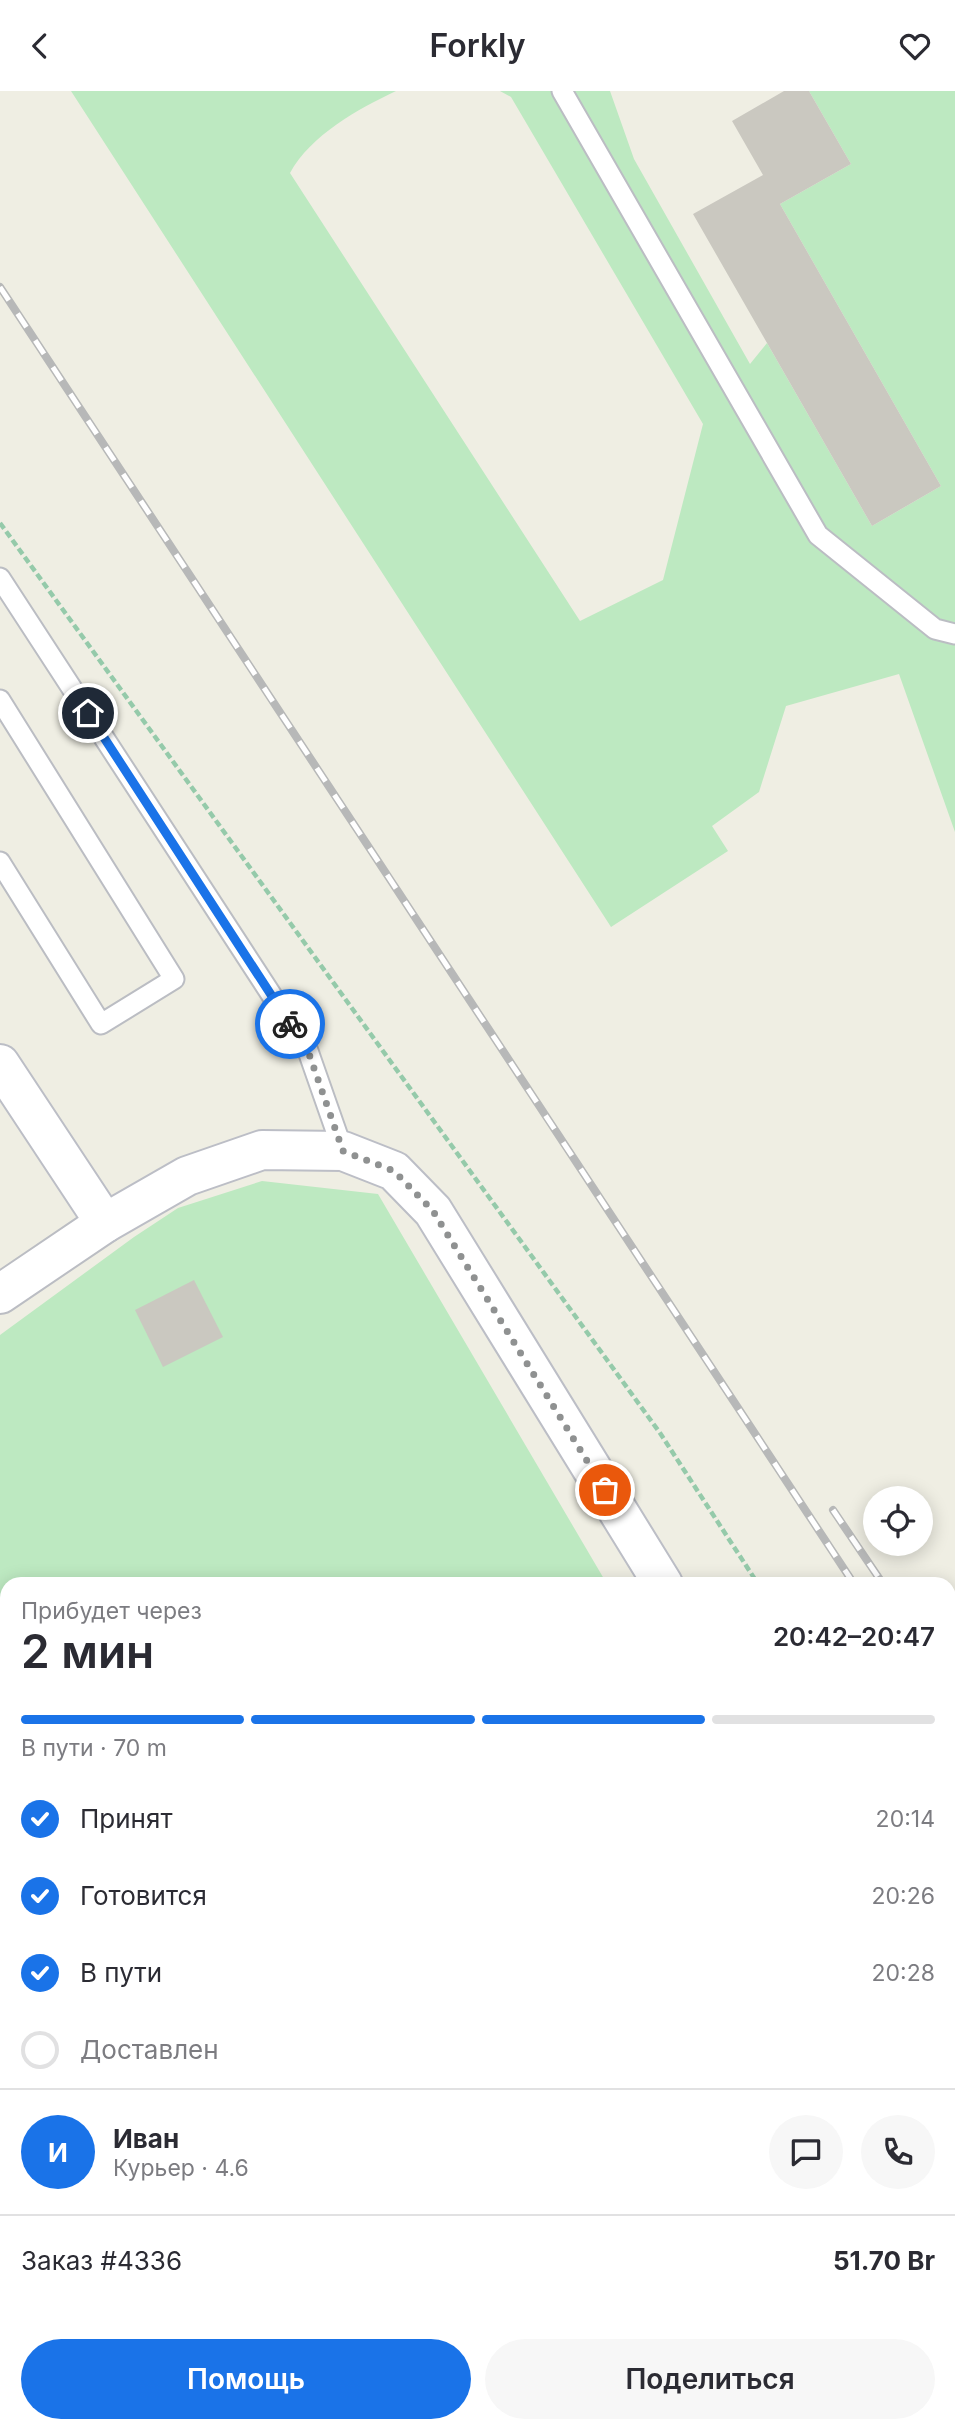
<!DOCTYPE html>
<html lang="ru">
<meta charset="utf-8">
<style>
body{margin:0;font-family:Inter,sans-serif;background:#f7f7f7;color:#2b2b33;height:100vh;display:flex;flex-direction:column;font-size:26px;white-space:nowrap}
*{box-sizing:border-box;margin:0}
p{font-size:23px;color:#7c7c81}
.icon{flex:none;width:38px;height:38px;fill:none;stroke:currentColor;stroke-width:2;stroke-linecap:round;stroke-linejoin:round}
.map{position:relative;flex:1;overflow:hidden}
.details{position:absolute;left:0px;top:1486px;width:956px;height:856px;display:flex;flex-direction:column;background:#fff;border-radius:21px 21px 0 0;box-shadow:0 4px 18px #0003}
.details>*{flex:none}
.tools{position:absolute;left:863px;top:1395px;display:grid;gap:14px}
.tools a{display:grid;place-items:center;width:70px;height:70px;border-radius:50%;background:#fff;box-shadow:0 4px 18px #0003;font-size:35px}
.pin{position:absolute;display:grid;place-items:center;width:60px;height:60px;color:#fff;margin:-30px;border:4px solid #fff;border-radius:50%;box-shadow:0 2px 7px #0007}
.courier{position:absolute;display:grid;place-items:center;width:70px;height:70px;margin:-35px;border:5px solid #1a73e8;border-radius:50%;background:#fff;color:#222;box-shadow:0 2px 9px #0007}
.headline em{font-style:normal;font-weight:600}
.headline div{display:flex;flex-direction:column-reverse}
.headline{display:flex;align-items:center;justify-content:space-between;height:119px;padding:0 21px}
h1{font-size:46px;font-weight:600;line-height:52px}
.bar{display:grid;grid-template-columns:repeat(4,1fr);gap:10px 7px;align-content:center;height:84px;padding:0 21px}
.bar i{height:9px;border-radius:5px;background:#e1e1e2}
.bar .selected{background:#1a73e8}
.bar p{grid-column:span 4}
.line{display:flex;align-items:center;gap:18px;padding:0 21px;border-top:2px solid #e1e1e2}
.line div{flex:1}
.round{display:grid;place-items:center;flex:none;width:74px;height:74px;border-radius:37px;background:#f7f7f7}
ol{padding:0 21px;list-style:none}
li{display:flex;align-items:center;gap:21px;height:77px}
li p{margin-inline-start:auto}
li .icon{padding:7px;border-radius:50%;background:#1a73e8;color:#fff;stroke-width:4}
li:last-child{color:#7c7c81}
li i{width:38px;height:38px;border:4px solid #e1e1e2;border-radius:50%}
.action{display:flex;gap:14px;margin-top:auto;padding:14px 21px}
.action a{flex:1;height:80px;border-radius:42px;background:#1a73e8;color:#fff;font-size:28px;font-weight:600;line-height:80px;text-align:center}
.action a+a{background:#f7f7f7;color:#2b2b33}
header{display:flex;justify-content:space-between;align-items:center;height:91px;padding:0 21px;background:#fff;font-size:32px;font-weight:600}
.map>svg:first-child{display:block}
.industrial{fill:#e3e1db}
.green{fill:#bde9c1}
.building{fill:#cac8c0}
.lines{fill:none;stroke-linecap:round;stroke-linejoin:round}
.service-casing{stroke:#bbbdc3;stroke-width:23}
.minor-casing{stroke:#bbbdc3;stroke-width:40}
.tertiary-casing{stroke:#bbbdc3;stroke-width:42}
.secondary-casing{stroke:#bcbec6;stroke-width:42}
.path{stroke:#95caaa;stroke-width:4.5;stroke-dasharray:7 3.5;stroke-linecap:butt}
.service{stroke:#fff;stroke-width:19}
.minor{stroke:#fff;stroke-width:37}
.tertiary{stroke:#fff;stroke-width:38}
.secondary{stroke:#fff;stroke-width:38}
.rail-casing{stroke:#b7b8b8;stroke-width:8}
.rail{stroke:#fff;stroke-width:5;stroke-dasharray:16;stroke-linecap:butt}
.done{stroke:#8f9191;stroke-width:7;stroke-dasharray:0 12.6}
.route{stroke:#1a73e8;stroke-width:9}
</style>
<header><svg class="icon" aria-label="back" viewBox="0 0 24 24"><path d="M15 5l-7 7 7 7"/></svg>Forkly<svg class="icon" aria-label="heart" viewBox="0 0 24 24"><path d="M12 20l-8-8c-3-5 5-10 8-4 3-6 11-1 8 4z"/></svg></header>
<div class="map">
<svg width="955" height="2340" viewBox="0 0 955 2340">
<rect width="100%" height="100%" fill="#efeee3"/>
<path class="industrial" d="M955,2190V2340H808L806,2335L948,2334V2195Z"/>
<g class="green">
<path d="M71,0H396C358,18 311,44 290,82L580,530L663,489L703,333L511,6L500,0H610L634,68L750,273L767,252L872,435L941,395L780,113L851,73L809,0H955V741L899,583L786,615L759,701L712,735L728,760L611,836Z"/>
<path d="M262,1090L378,1103L607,1493H7V2334L260,2335L252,2340H0V1244L134,1146L178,1117Z"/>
</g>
<g class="building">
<path d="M784,0H809L851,73L780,113L941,395L872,435L693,123L763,84L732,30Z"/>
<path d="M194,1189L223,1246L163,1276L135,1219Z"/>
</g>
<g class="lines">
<g class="service-casing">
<g id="service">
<path d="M562,0L818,444L935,538L955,543"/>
<path d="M0,487L308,960L343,1060"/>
<path d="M0,609L174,888L101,933L0,771"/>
<path d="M948,2190L955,2185"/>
<path d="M739,2334L744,2340"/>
<path d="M613,2340L620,2334"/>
<path d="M675,2340L681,2334"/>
<path d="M775,2340L781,2334"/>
</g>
</g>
<g class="minor-casing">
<path id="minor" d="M948,2157L955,2166"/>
</g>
<g class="tertiary-casing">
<path id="tertiary" d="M0,1203L105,1132"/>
</g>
<g class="secondary-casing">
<g id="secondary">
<path d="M0,973L105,1132L187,1085L262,1059L343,1060L394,1080L433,1120L663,1493"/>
<path d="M948,1932L955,1928"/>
<path d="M318,2340L327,2334"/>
</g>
</g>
<g class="path">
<path d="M0,432L660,1342L758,1493"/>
<path d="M948,1788L955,1798"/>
<path d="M0,1802L7,1801"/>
<path d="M948,1807L955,1804"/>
<path d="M0,1856L7,1874"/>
<path d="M0,2222L7,2200"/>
<path d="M117,2340L126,2334"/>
<path d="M427,2340L435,2334"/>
</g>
<use href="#service" class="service"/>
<use href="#minor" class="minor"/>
<use href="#tertiary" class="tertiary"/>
<use href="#secondary" class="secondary"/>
<g class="rail-casing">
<g id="rail">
<path d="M0,196L854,1493"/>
<path d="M833,1419L883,1493"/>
<path d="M948,1591L955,1601"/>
<path d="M948,1636L955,1646"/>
</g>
</g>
<use href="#rail" class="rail"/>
</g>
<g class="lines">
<path class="done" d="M290,933L308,960L343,1060L394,1080L433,1120L605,1399"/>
<path class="route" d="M88,622L290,933"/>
</g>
</svg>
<div class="tools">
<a><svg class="icon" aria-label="locate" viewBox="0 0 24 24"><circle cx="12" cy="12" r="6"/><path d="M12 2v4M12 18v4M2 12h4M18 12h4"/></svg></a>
</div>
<div class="pin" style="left:605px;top:1399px;background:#ea580c"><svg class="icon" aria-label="bag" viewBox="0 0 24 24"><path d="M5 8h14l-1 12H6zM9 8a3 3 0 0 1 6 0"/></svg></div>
<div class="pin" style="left:88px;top:622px;background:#1f2937"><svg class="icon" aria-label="home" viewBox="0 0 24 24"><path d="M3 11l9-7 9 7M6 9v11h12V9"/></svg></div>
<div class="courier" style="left:290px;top:933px"><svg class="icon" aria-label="bike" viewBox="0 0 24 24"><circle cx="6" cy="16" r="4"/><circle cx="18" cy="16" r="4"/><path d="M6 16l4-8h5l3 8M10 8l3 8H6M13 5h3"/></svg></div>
<section class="details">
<div class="headline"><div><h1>2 мин</h1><p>Прибудет через</p></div><em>20:42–20:47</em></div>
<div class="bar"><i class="selected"></i><i class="selected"></i><i class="selected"></i><i></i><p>В пути · 70 m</p></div>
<ol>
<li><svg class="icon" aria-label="check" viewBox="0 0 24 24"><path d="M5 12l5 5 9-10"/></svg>Принят<p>20:14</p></li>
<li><svg class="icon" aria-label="check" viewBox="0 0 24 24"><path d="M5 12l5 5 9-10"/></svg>Готовится<p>20:26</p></li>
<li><svg class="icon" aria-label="check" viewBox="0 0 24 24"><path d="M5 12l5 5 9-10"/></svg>В пути<p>20:28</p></li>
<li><i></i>Доставлен</li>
</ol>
<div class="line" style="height:126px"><b class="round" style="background:#1a73e8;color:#fff">И</b><div><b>Иван</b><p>Курьер · 4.6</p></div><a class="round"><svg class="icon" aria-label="chat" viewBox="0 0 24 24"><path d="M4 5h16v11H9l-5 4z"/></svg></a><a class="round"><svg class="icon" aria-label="phone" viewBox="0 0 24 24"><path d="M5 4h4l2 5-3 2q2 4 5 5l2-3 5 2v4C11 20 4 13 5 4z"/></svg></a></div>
<div class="line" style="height:91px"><div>Заказ #4336</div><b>51.70 Br</b></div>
<div class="action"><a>Помощь</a><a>Поделиться</a></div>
</section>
</div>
